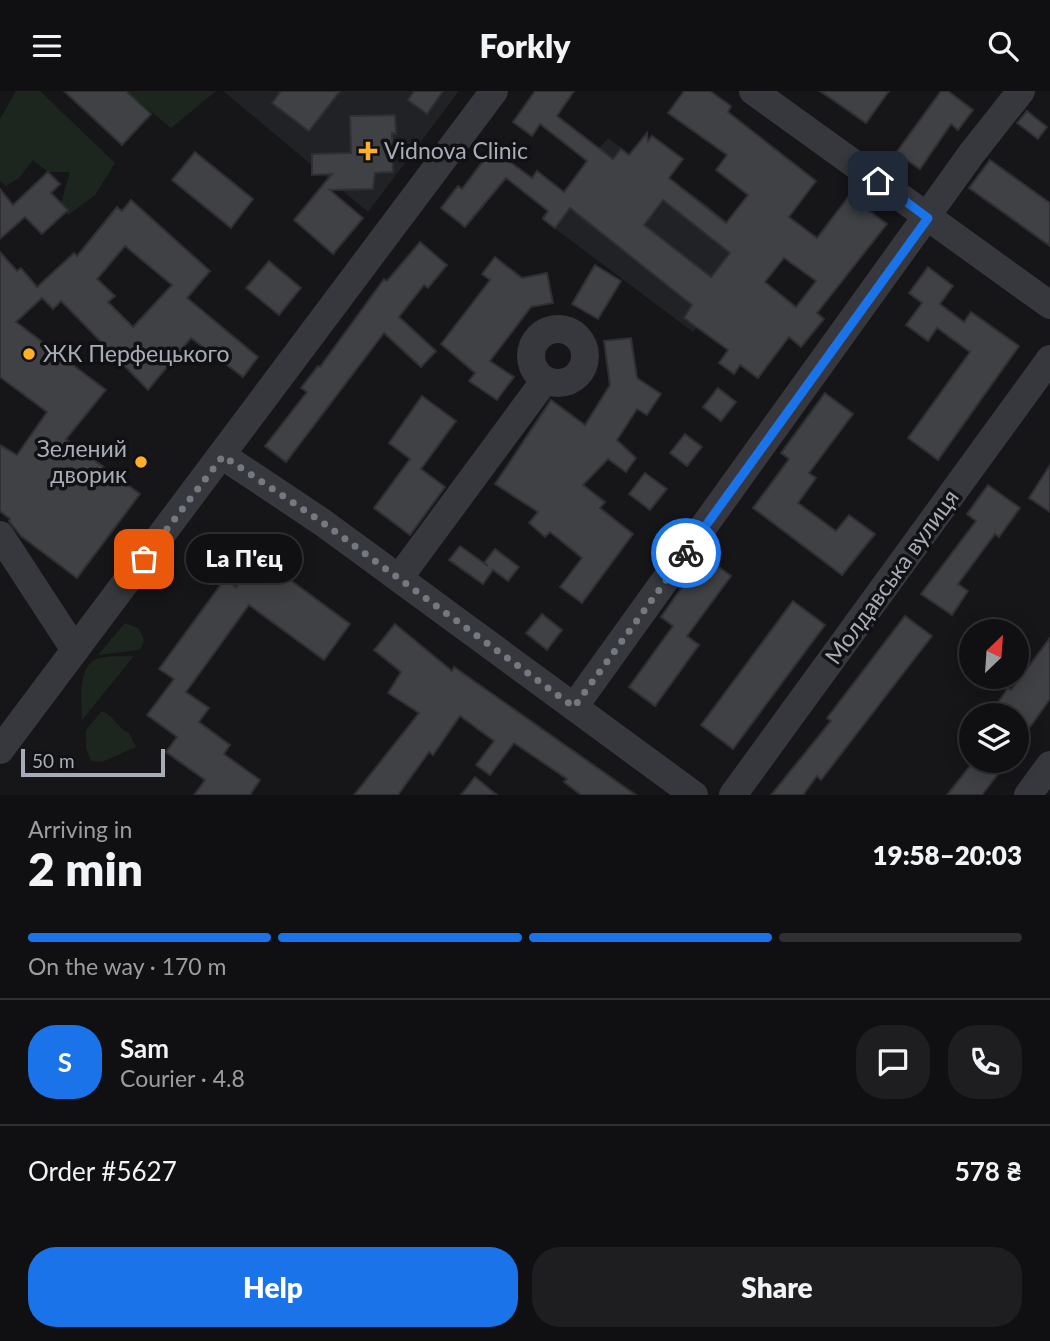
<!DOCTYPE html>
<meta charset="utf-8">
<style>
body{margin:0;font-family:Lato,sans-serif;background:#1e1e20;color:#f1f3f6;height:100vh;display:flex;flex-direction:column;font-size:26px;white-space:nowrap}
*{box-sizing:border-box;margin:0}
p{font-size:23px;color:#9c9d9f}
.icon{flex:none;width:38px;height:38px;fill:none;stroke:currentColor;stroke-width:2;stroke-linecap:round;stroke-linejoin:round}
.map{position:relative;height:704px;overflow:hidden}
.drawer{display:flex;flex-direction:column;background:#101012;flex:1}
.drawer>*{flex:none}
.needle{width:46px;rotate:25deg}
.controls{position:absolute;left:959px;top:528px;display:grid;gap:14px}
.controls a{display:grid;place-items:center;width:70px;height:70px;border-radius:50%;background:#101012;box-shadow:0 4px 18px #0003,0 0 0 2px #303032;font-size:35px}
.scale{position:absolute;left:21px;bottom:18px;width:144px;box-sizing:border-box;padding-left:7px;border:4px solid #a6adb9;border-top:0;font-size:19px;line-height:24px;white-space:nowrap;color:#a6adb9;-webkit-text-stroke:5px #111113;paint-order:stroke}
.pin{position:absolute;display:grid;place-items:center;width:60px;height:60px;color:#fff;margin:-30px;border-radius:14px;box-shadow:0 4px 10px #0006}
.courier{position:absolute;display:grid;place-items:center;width:70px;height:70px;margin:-35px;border:5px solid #1a73e8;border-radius:50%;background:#fff;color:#222;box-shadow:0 2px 9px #0007}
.bubble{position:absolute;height:49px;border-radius:24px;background:#101012;box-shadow:0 4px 18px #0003,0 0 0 2px #303032;font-size:23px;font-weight:800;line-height:49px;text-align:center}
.headline em{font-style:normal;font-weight:800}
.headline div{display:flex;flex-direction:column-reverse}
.headline{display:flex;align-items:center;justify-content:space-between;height:119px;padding:0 28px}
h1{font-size:46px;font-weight:800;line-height:52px}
.bar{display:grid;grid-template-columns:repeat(4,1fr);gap:10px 7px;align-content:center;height:84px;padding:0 28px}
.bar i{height:9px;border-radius:5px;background:#303032}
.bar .on{background:#1a73e8}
.bar p{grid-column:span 4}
.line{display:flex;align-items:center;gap:18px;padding:0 28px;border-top:2px solid #303032}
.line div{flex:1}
.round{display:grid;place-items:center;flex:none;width:74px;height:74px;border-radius:28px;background:#1e1e20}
.button{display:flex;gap:14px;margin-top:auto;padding:14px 28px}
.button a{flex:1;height:80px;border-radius:28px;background:#1a73e8;color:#fff;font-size:28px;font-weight:800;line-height:80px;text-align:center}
.button a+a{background:#1e1e20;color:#f1f3f6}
header{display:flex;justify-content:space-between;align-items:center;height:91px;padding:0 28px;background:#101012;font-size:32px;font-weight:800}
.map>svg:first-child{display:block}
.built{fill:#212225}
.green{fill:#1d261e}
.building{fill:#3f4145;stroke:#2f2f34;stroke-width:2;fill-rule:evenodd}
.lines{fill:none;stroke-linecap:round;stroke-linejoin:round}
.minor{stroke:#36383d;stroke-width:28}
.done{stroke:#747881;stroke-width:7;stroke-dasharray:0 12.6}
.route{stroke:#1a73e8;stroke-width:9}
.poi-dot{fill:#ffaf26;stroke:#111113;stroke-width:2.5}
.labels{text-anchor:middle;stroke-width:7;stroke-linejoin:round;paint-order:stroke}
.poi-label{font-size:23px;fill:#a6adb9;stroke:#111113;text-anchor:start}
.street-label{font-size:23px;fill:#a6adb9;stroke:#111113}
</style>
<header><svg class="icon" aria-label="menu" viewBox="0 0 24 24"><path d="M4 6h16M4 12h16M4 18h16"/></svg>Forkly<svg class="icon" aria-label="search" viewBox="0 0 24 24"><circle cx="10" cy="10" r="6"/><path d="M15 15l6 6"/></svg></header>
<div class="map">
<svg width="1050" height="704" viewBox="0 0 1050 704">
<rect width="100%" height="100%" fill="#161618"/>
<g class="built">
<path d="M223,0H459L368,121Z"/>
<path d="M608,47L676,98L692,103L760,156L693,241L541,127Z"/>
</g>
<g class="green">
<path d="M16,0H40L115,72L95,104L68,124L61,112L70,81H48L33,69L19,87L6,95L0,90V28Z"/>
<path d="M126,0H216L171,37Z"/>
<path d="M125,532L138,537C143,545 147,551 139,559L98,564Z"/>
<path d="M134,565L82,629C82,612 77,580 94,569C104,564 123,566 134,565Z"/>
<path d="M102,620C114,625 118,638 129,642L136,656L102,671L91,670L86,657V639Z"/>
</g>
<g class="building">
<path d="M64,0H126L151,23L122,54Z"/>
<path d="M281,0H340L309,40L272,12Z"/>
<path d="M414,0H443L427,23L408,9Z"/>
<path d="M535,0H574L557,25L613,68L621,58L629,64L647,42L648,50L652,45L683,68L669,87L726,132L748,104L716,79L727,64L668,22L684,0H710L731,15L728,21L816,90L789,126L817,147L849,105L887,133L817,222L824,228L801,256L789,246L758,287L740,274L734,283L719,272L728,259L684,227L692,214L570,117L555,137L543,128L548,120L506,87L465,136L441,117L458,95L462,98L492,58L532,87L537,80L564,101L587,70L540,33L532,45L513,31ZM663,109L730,162L711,186L644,134ZM784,167L816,190L796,216L765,191Z"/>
<path d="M820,0H889L866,32Z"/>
<path d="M941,0H948L973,19L958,39L951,33L920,78L896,62Z"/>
<path d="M1027,20L1047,36L1038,48L1017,32Z"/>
<path d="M395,24L396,43L392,42L393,81L375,82L373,98L330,99L363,127L333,163L294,129L332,83L312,84V63L351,62L350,25Z"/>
<path d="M195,61L253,108L231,137L172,89Z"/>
<path d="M990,69L1050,112V155L969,97Z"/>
<path d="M48,81L60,93L51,102L68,119L42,143L25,126L0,148V98L13,114Z"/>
<path d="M131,109L210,180L187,207L258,266L243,286L191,247L148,299L61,210L53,218L42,207L16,231L106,299L66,348L140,403L77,487L21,445L9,430L10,428L0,420V354L17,364L47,321L0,286V161L17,180L21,177L37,196L74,162L77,165L117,116L122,120ZM125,155L172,194L133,236L108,211L115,205L97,188Z"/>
<path d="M420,151L447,174L428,197L424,194L399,226L436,260L421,276L384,242L286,371L265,355L307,301L301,297L318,275L320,276L384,188L387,190Z"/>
<path d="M495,166L522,187L547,182L553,212L531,216L490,270L514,286L497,309L469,290L475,282L441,253L490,189L482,183Z"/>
<path d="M269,170L301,197L279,224L246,197Z"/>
<path d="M595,174L621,190L598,228L572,213Z"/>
<path d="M928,176L953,195L940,213L964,231L971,221L1019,255L938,369L908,347L970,261L937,237L928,250L906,234L922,212L909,202Z"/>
<path d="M631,247L637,287L661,303L647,324L637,318L617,349L636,367L626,381L608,368L583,394L605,411L600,417L633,443L582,512L560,496L582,467L550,441L545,446L529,432L538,421L495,393L551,309L585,334L610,294L604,250Z"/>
<path d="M718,297L736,311L721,330L703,316Z"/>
<path d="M825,302L853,323L809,382L816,387L798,412L836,440L849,424L875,443L842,484L753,417L789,368L781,362Z"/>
<path d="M422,305L456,330L421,378L445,396L410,444L374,417L410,368L389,352Z"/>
<path d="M685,343L702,356L687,375L670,362Z"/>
<path d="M1050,374V421L1029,407Z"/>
<path d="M645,382L667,398L650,419L629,403Z"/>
<path d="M988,394L1020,417L999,446L995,443L958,493L968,500L952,524L921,503L976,430L967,423Z"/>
<path d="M460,455L488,475L484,472L495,458L519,476L508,490L493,479L483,493L449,469Z"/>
<path d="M261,462L277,473L274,477L350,533L324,569L249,514L186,601L209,617L199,631L230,654L224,663L260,689L250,704H194L205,689L166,661L177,646L147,624L174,588L159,578L225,488L236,496Z"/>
<path d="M704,465L731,485L687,545L699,554L655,615L629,596L673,535L661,526Z"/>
<path d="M793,510L825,534L733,658L701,634Z"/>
<path d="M542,523L562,539L547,559L526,542Z"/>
<path d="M905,525L932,545L821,689L817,685L803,704H771L831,630L827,627Z"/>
<path d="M395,533L452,580L454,576L636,704H581L564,691L567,688L514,652L490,684L476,674L494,650L460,625L433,664L429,661L398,704H354L419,622L388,602L401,581L374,559Z"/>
<path d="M1050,547V608L1027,640L1017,633V625H1005L994,617L1008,597L1011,599Z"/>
<path d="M974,670H1008L982,704H947Z"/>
<path d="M475,686L497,704H461Z"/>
</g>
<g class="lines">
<g class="minor">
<path d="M753,0L1050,214"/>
<circle cx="558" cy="265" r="27"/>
<path d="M223,365L322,431L694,704"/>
<path d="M0,444L75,559"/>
<path d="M399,487L545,289"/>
<path d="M574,616L972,62L1021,0"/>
<path d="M0,659L494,0"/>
<path d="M733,704L1050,268"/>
<path d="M1028,704L1050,674"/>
</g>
</g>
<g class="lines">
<path class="done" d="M144,468L223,365L322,431L574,616L686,462"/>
<path class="route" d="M686,462L928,127L878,90"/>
</g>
<g class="poi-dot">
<path d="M364.5 49.5h7v7h7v7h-7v7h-7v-7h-7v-7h7z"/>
<circle cx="29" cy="263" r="7"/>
<circle cx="141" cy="371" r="7"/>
</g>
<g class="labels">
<g class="poi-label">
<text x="384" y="68">Vidnova Clinic</text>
<text x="43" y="271">ЖК Перфецького</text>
<text x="127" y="366" text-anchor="end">Зелений<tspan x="127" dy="26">дворик</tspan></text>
</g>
<g class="street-label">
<text transform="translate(892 486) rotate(-54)" y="8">Молдавська вулиця</text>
</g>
</g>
</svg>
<div class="controls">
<a><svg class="needle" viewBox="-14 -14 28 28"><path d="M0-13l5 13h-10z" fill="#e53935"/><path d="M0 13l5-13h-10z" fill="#9c9d9f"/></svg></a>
<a><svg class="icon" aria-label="layers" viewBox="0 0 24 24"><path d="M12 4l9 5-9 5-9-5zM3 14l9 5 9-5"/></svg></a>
</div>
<div class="scale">50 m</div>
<div class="pin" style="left:144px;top:468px;background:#ea580c"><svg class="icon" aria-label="bag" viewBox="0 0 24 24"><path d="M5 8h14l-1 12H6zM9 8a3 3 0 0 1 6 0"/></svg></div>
<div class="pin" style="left:878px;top:90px;background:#1f2937"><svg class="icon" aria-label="home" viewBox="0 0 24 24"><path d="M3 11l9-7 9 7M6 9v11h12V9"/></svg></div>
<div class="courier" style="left:686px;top:462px"><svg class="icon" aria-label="bike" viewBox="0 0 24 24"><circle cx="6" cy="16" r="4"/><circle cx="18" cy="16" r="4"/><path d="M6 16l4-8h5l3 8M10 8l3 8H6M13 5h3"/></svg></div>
<div class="bubble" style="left:186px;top:443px;width:116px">La П'єц</div>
</div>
<section class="drawer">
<div class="headline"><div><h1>2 min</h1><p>Arriving in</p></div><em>19:58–20:03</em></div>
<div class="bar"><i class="on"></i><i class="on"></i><i class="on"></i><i></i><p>On the way · 170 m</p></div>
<div class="line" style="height:126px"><b class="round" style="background:#1a73e8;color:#fff">S</b><div><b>Sam</b><p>Courier · 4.8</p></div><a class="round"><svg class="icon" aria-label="chat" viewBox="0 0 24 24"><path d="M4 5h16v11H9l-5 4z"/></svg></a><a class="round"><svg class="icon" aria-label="phone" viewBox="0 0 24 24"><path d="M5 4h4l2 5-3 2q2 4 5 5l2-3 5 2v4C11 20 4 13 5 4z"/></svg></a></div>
<div class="line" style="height:91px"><div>Order #5627</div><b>578 ₴</b></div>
<div class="button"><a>Help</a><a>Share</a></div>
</section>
